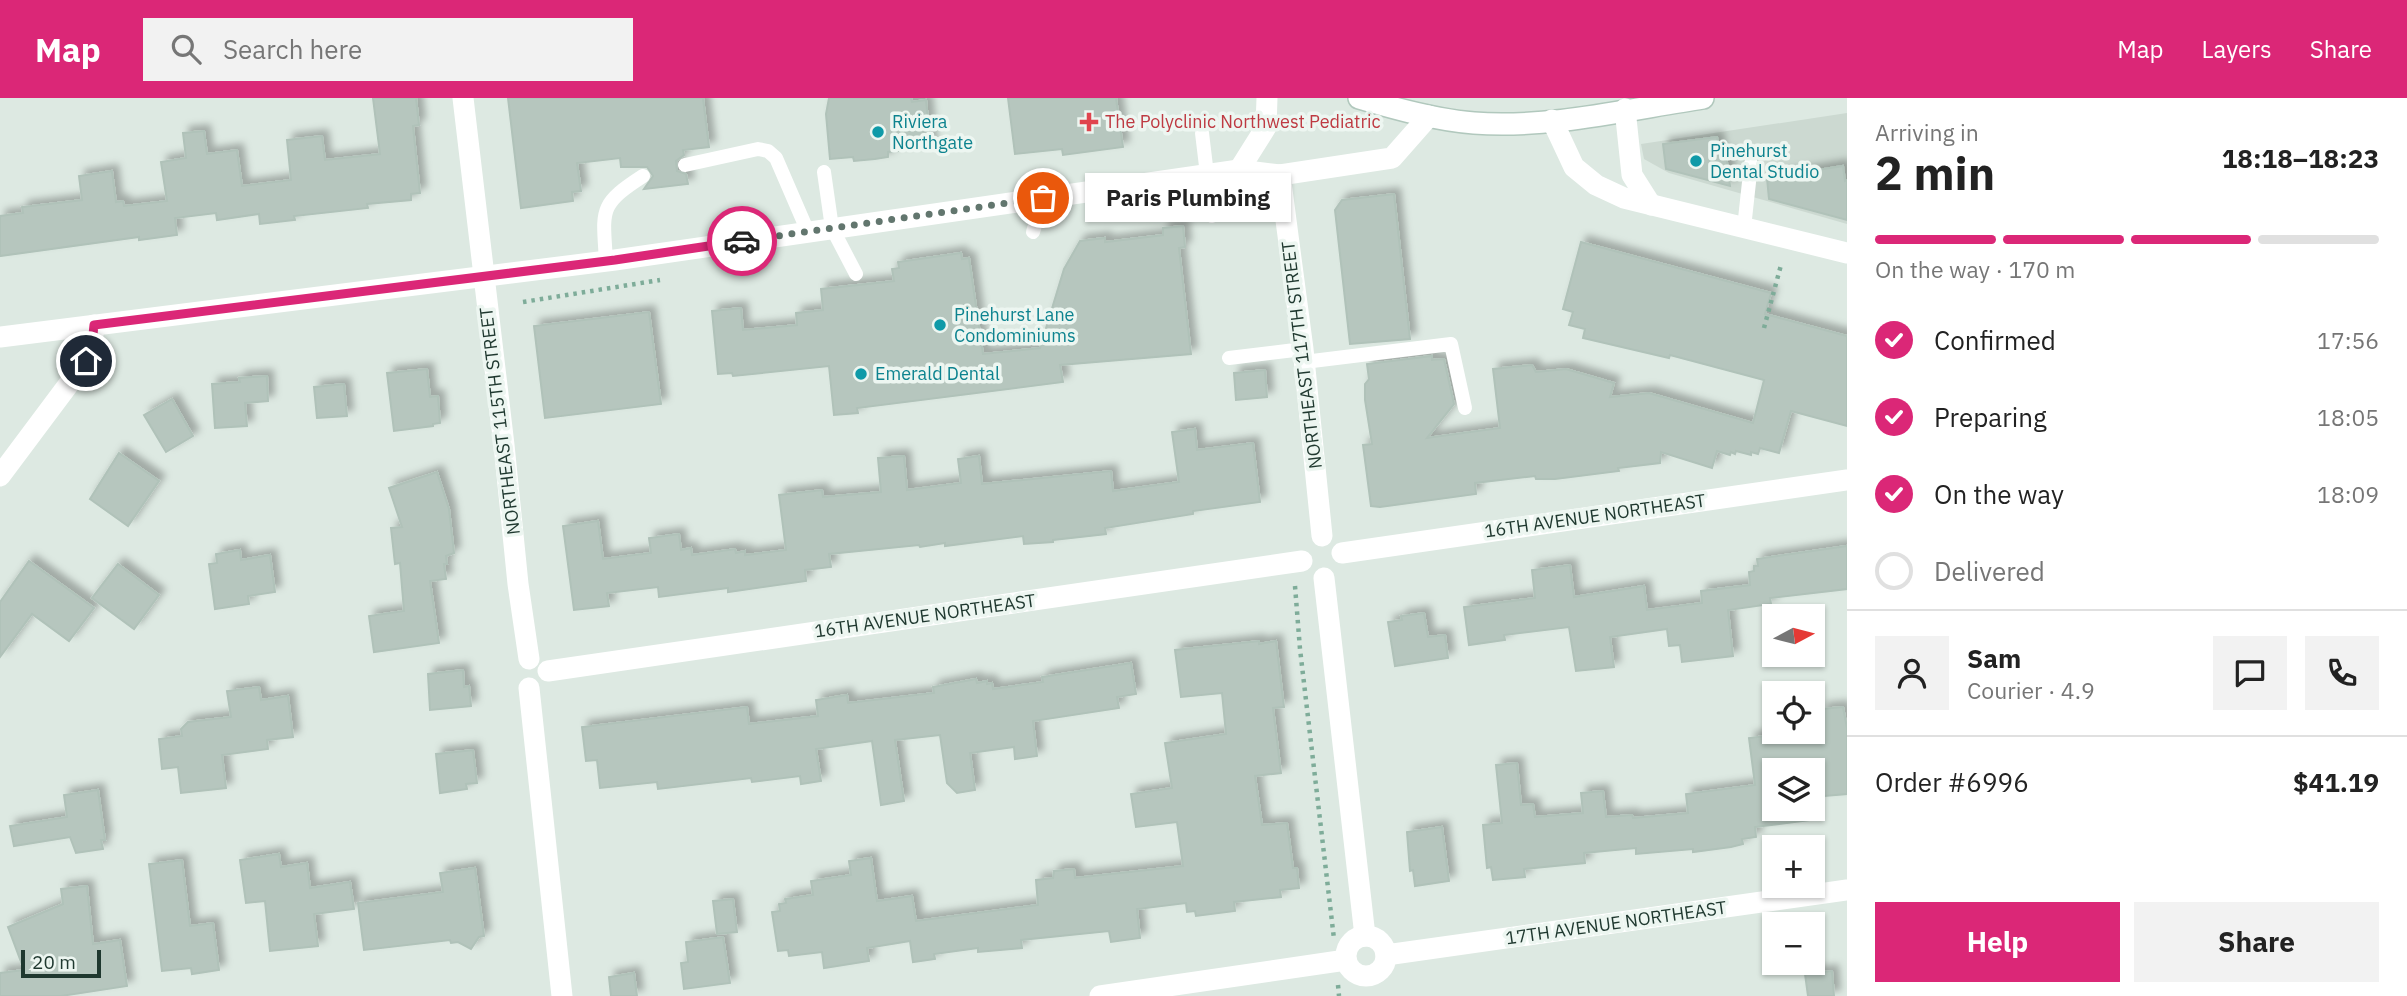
<!DOCTYPE html>
<meta charset="utf-8">
<style>
body{margin:0;font-family:"IBM Plex Sans",sans-serif;background:#f2f2f2;color:#222;height:100vh;display:flex;flex-direction:column;font-size:26px;white-space:nowrap}
*{box-sizing:border-box;margin:0}
p{font-size:23px;color:#767676}
.icon{flex:none;width:38px;height:38px;fill:none;stroke:currentColor;stroke-width:2;stroke-linecap:round;stroke-linejoin:round}
.map{position:relative;flex:1;overflow:hidden}
.side{display:flex;flex-direction:column;background:#fff;width:560px}
.side>*{flex:none}
.needle{width:46px;rotate:83deg}
.fabs{position:absolute;left:1762px;top:506px;display:grid;gap:14px}
.fabs a{display:grid;place-items:center;width:63px;height:63px;border-radius:0px;background:#fff;box-shadow:0 2px 5px #0004;font-size:35px}
.scale{position:absolute;left:21px;bottom:18px;width:80px;box-sizing:border-box;padding-left:7px;border:4px solid #1f382f;border-top:0;font-size:19px;line-height:24px;white-space:nowrap;color:#1f382f;-webkit-text-stroke:5px #edf6f1;paint-order:stroke}
.pin{position:absolute;display:grid;place-items:center;width:60px;height:60px;color:#fff;margin:-30px;border:4px solid #fff;border-radius:50%;box-shadow:0 2px 7px #0007}
.courier{position:absolute;display:grid;place-items:center;width:70px;height:70px;margin:-35px;border:5px solid #db2777;border-radius:50%;background:#fff;color:#222;box-shadow:0 2px 9px #0007}
.bubble{position:absolute;height:49px;border-radius:0px;background:#fff;box-shadow:0 2px 5px #0004;font-size:23px;font-weight:700;line-height:49px;text-align:center}
.summary em{font-style:normal;font-weight:700}
.summary div{display:flex;flex-direction:column-reverse}
.summary{display:flex;align-items:center;justify-content:space-between;height:119px;padding:0 28px}
h1{font-size:46px;font-weight:700;line-height:52px}
.bar{display:grid;grid-template-columns:repeat(4,1fr);gap:10px 7px;align-content:center;height:84px;padding:0 28px}
.bar i{height:9px;border-radius:5px;background:#e0e0e0}
.bar .active{background:#db2777}
.bar p{grid-column:span 4}
.line{display:flex;align-items:center;gap:18px;padding:0 28px;border-top:2px solid #e0e0e0}
.line div{flex:1}
.round{display:grid;place-items:center;flex:none;width:74px;height:74px;border-radius:0px;background:#f2f2f2}
ol{padding:0 28px;list-style:none}
li{display:flex;align-items:center;gap:21px;height:77px}
li p{margin-inline-start:auto}
li .icon{padding:7px;border-radius:50%;background:#db2777;color:#fff;stroke-width:4}
li:last-child{color:#767676}
li i{width:38px;height:38px;border:4px solid #e0e0e0;border-radius:50%}
.cta{display:flex;gap:14px;margin-top:auto;padding:14px 28px}
.cta a{flex:1;height:80px;border-radius:0px;background:#db2777;color:#fff;font-size:28px;font-weight:700;line-height:80px;text-align:center}
.cta a+a{background:#f2f2f2;color:#222}
header{display:flex;align-items:center;gap:42px;box-sizing:border-box;height:98px;padding:0 35px;background:#db2777;color:#fff}
header strong{font-size:33px}
nav{display:flex;gap:38px;margin-inline-start:auto;font-size:24px}
.search{width:490px;height:63px;background:#f2f2f2;display:flex;align-items:center;gap:18px;box-sizing:border-box;padding:0 24px;border-radius:0px;color:#767676;font-size:26px}
main{display:flex;flex:1;min-height:0}
.map>svg:first-child{display:block}
.built{fill:#ccd9d1}
.building{fill:#b6c6be;stroke:#b0c2b9;stroke-width:2;filter:url(#shadow)}
.lines{fill:none;stroke-linecap:round;stroke-linejoin:round}
.secondary-casing{stroke:#b1c8bd;stroke-width:24}
.path{stroke:#7eac99;stroke-width:4.5;stroke-dasharray:3.5 5;stroke-linecap:butt}
.service{stroke:#fff;stroke-width:14}
.minor{stroke:#fff;stroke-width:21}
.tertiary{stroke:#fff;stroke-width:21}
.secondary{stroke:#fff;stroke-width:21}
.done{stroke:#62766e;stroke-width:7;stroke-dasharray:0 12.6}
.route{stroke:#db2777;stroke-width:9}
.health-dot{fill:#e0444e;stroke:#edf6f1;stroke-width:2.5}
.culture-dot{fill:#0f9aa8;stroke:#edf6f1;stroke-width:2.5}
.labels{text-anchor:middle;stroke-width:7;stroke-linejoin:round;paint-order:stroke}
.culture-label{font-size:18px;fill:#0d838f;stroke:#edf6f1;text-anchor:start}
.health-label{font-size:18px;fill:#be3a42;stroke:#edf6f1;text-anchor:start}
.street-label{font-size:18px;fill:#1f382f;stroke:#edf6f1}
</style>
<header>
<strong>Map</strong>
<div class="search"><svg class="icon" aria-label="search" viewBox="0 0 24 24"><circle cx="10" cy="10" r="6"/><path d="M15 15l6 6"/></svg>Search here</div>
<nav><a>Map</a><a>Layers</a><a>Share</a></nav>
</header>
<main>
<div class="map">
<svg width="1847" height="898" viewBox="0 0 1847 898">
<defs>
<filter id="shadow"><feDropShadow dx="6" dy="-6" stdDeviation="3.5" flood-color="#0004"/></filter>
</defs>
<rect width="100%" height="100%" fill="#dde9e2"/>
<path class="built" d="M1847,15V126L1669,75L1644,61L1641,46Z"/>
<g class="building">
<path d="M373,0H416L419,27L413,28L420,95L411,96V102L367,106L368,110L294,118L295,122L260,126L259,116L217,122L216,115L175,120L177,137L139,142V139L0,158V118L23,115L22,109L82,102L79,78L112,73L116,104L123,103L124,108L167,103L161,64L186,60L183,35L204,33L207,56L237,52L242,88L291,82L287,42L322,38L325,62L380,56Z"/>
<path d="M508,0H703L709,49L683,52L684,57L676,63L677,73L686,76L688,86L644,91L653,78L647,69H621L620,60L577,65L581,93L572,94L573,103L521,110Z"/>
<path d="M829,0H911L912,4L926,2L931,50L888,54V59L875,61L854,63L853,59L830,61L826,16Z"/>
<path d="M1008,0H1116L1123,49L1063,57L1062,51L1015,56Z"/>
<path d="M1717,39L1720,57L1726,56L1730,88L1666,71L1663,46Z"/>
<path d="M1843,68L1845,83L1847,82V122L1769,101L1767,80Z"/>
<path d="M1394,96L1410,241L1350,246L1335,112L1342,102Z"/>
<path d="M1183,128L1185,149L1179,150L1191,256L1060,267L1063,284L857,310L858,315L834,317L829,268L733,278L732,275L718,276L712,213L741,210L743,232L797,227L796,215L823,212L821,191L894,183L892,171L899,170L898,164L961,155L962,161L969,160L983,256L1040,250L1064,171L1080,143L1105,140V144L1163,137V130Z"/>
<path d="M1581,144L1771,195L1765,216L1847,238V328L1791,313L1779,355L1760,350L1758,356L1751,354V357L1736,353L1735,356L1731,354L1730,357L1717,353L1712,370L1661,354L1660,365L1618,370L1619,373L1555,381H1536L1535,378L1475,385L1476,396L1380,409L1371,408L1363,347L1372,346L1365,302V286L1369,281L1367,266L1432,258V262L1444,261L1454,306L1427,340L1500,330L1493,271L1532,267L1536,274L1566,271L1614,285L1610,299L1649,295L1753,325L1764,282L1670,257L1669,260L1583,240L1585,231L1569,227L1573,214L1563,211Z"/>
<path d="M649,214L661,306L545,320L534,228Z"/>
<path d="M427,271L430,299L438,298L440,325L433,326V328L394,333L387,275Z"/>
<path d="M1265,272L1267,299L1236,302L1234,275Z"/>
<path d="M267,278L268,303L245,305L247,328L215,330L212,286L240,284L239,280Z"/>
<path d="M344,286L347,318L317,320L314,289Z"/>
<path d="M172,301L193,338L166,354L144,317Z"/>
<path d="M1195,331L1197,352L1253,345L1260,404L1193,413V416L1105,430L1106,436L1053,442V444L1024,446L1023,438L945,448V445L920,449L919,447L829,456L831,469L805,472L806,483L728,494V490L659,499L658,489L607,495L609,508L574,512L563,428L598,423L603,461L651,455L649,440L679,436L681,452L691,450L692,457L735,451L736,455L745,453V457L786,452L779,397L822,392L823,399L881,394L878,360L904,358L907,392L961,385L958,361L979,358L982,386L1111,373L1113,393L1179,384L1172,334Z"/>
<path d="M119,355L159,383L128,428L90,401Z"/>
<path d="M437,374L449,411L454,455L446,458L447,466H444L446,481L430,483L439,545L374,554L369,518L404,513L400,465L395,466L391,430L402,429L389,390Z"/>
<path d="M1847,448V491L1770,500L1771,506L1728,512L1733,558L1682,564L1680,547L1669,548L1667,531L1610,539L1614,569L1576,573L1569,529L1504,537L1505,542L1469,547L1464,509L1535,500L1532,472L1570,467L1574,499L1644,488L1647,512L1702,505L1701,493L1750,487L1749,474L1754,473V468H1758L1757,461Z"/>
<path d="M240,452L241,462L270,457L275,494L248,498L249,506L215,511L209,466L217,465L216,456Z"/>
<path d="M29,463L94,510L69,543L32,516L0,559V504Z"/>
<path d="M118,466L159,497L134,531L92,500Z"/>
<path d="M1424,515L1428,539L1445,537L1448,560L1395,568L1388,524L1402,522L1401,518Z"/>
<path d="M1259,543V546L1276,543L1284,609L1273,610L1281,675L1255,678L1262,727L1287,725L1293,770H1297L1299,790L1280,792L1281,799L1234,804L1235,813L1196,818L1195,813L1187,814L1186,805L1137,811L1140,840L1111,844L1109,833L1021,842L1022,850L978,854V850L934,856L935,861L913,864L910,843L867,850L869,863L824,870L822,854L789,858L788,852L778,853L772,814L780,813L779,806L786,805L785,801L813,797L811,783L851,777L849,763L871,760L877,803L912,798L916,823L1038,807L1036,782L1053,780L1054,773L1074,771L1075,780L1183,768L1177,724L1136,729L1131,696L1172,690L1165,645L1226,636L1222,595L1181,599L1175,552Z"/>
<path d="M1131,565L1136,596L1117,599L1119,610L1033,623L1037,658L1015,661L1014,649L970,655L975,692L957,695L947,685L940,637L895,642L904,703L881,707L872,643L816,651L821,683L801,686L800,678L752,684L751,680L658,691L657,684L600,690L597,662L586,663L582,629L747,609L749,626L818,618L816,602L847,597L848,605L934,595L933,589L976,581L977,585L987,583V586L992,585L993,591L1043,584L1042,579Z"/>
<path d="M463,572L464,589L469,588L471,608L430,612L428,576Z"/>
<path d="M259,589L261,602L288,598L293,639L267,642L268,651L222,657L226,690L181,695L178,669L162,671L159,641L182,638L181,631L188,624L231,619L227,593Z"/>
<path d="M1843,609L1847,630V696L1813,699V672H1774V710H1810L1811,722L1755,729L1756,739L1742,741L1743,746L1731,749L1693,754V751L1636,756V750L1584,755L1585,765L1524,771L1525,779L1493,782L1491,769L1487,770L1483,727L1502,725L1496,667L1517,665L1521,707L1533,706L1535,719L1583,715L1581,695L1603,693L1606,719L1632,717L1633,720L1688,715L1686,696L1755,687L1749,640L1822,631L1821,611Z"/>
<path d="M473,652L477,685L466,686L467,691L440,695L436,656Z"/>
<path d="M98,692L105,742H101L103,751L76,755L70,739L14,748L10,728L67,719L64,697Z"/>
<path d="M1442,729L1449,783L1415,788L1413,772L1410,773L1407,734Z"/>
<path d="M279,756L281,769L307,765L310,790L350,784L354,811L314,816L318,848L270,853L265,803L246,805L240,762Z"/>
<path d="M182,762L190,828L213,825L219,872L192,876L191,870L162,873L149,766Z"/>
<path d="M475,770L484,838L479,839L471,851L458,844L451,845L450,842L364,852L358,805L443,794L440,775Z"/>
<path d="M87,788L93,846L120,842L127,888L61,898H0V875L24,872L8,829L63,806L61,791Z"/>
<path d="M733,801L737,834L717,836L713,803Z"/>
<path d="M723,839L730,885L684,891L681,865L688,864L686,844Z"/>
<path d="M1832,873L1834,898H1808L1805,876Z"/>
<path d="M634,875L637,898H611L609,879Z"/>
</g>
<g class="lines">
<g class="secondary-casing">
<path id="secondary" d="M1359,0C1396,11 1436,22 1474,25C1547,31 1630,11 1703,0"/>
</g>
<g class="path">
<path d="M1102,116L1108,120L1182,111"/>
<path d="M523,204L660,182"/>
<path d="M1764,230L1781,167"/>
<path d="M1295,488L1300,551L1334,841"/>
<path d="M1338,887L1339,898"/>
</g>
<g class="service">
<path d="M1202,35L1212,118"/>
<path d="M685,67L758,51L768,53L776,60L808,134"/>
<path d="M824,74L832,130L856,176"/>
<path d="M1744,130L1751,66"/>
<path d="M1033,134L1043,100"/>
<path d="M606,163C603,112 598,107 643,78"/>
<path d="M1229,260L1303,251"/>
<path d="M1304,264L1451,246L1465,310"/>
</g>
<g class="minor">
<path d="M463,0L504,347L518,486L529,561"/>
<path d="M1625,11L1632,77L1651,107"/>
<path d="M1552,22L1574,69L1596,87L1624,100L1847,155"/>
<path d="M1239,72L1266,29L1267,0"/>
<path d="M1280,77L1303,251L1322,438"/>
<path d="M0,378L86,263L92,246L94,227"/>
<path d="M1342,455L1847,382"/>
<path d="M1324,480L1365,838"/>
<path d="M548,573L1302,463"/>
<path d="M529,590L562,898"/>
<circle cx="1366" cy="858" r="20"/>
<path d="M1386,857L1847,792"/>
<path d="M1100,898L1346,862"/>
</g>
<path class="tertiary" d="M0,239L615,162L1239,72L1280,77L1392,60L1429,18"/>
<use href="#secondary" class="secondary"/>
</g>
<g class="lines">
<path class="done" d="M742,143L1043,100"/>
<path class="route" d="M86,263L92,246L94,227L615,162L742,143"/>
</g>
<path class="health-dot" d="M1085.5 13.5h7v7h7v7h-7v7h-7v-7h-7v-7h7z"/>
<g class="culture-dot">
<circle cx="878" cy="34" r="7"/>
<circle cx="1696" cy="63" r="7"/>
<circle cx="940" cy="227" r="7"/>
<circle cx="861" cy="276" r="7"/>
</g>
<g class="labels">
<g class="culture-label">
<text x="892" y="30">Riviera<tspan x="892" dy="21">Northgate</tspan></text>
<text x="1710" y="59">Pinehurst<tspan x="1710" dy="21">Dental Studio</tspan></text>
<text x="954" y="223">Pinehurst Lane<tspan x="954" dy="21">Condominiums</tspan></text>
<text x="875" y="282">Emerald Dental</text>
</g>
<g class="health-label">
<text x="1105" y="30">The Polyclinic Northwest Pediatric</text>
</g>
<g class="street-label">
<text transform="translate(1302 257) rotate(-97)" y="6">NORTHEAST 117TH STREET</text>
<text transform="translate(500 323) rotate(-97)" y="6">NORTHEAST 115TH STREET</text>
<text transform="translate(1595 418) rotate(-8)" y="6">16TH AVENUE NORTHEAST</text>
<text transform="translate(925 518) rotate(-8)" y="6">16TH AVENUE NORTHEAST</text>
<text transform="translate(1616 825) rotate(-8)" y="6">17TH AVENUE NORTHEAST</text>
</g>
</g>
</svg>
<div class="fabs">
<a><svg class="needle" viewBox="-14 -14 28 28"><path d="M0-13l5 13h-10z" fill="#e53935"/><path d="M0 13l5-13h-10z" fill="#767676"/></svg></a>
<a><svg class="icon" aria-label="locate" viewBox="0 0 24 24"><circle cx="12" cy="12" r="6"/><path d="M12 2v4M12 18v4M2 12h4M18 12h4"/></svg></a>
<a><svg class="icon" aria-label="layers" viewBox="0 0 24 24"><path d="M12 4l9 5-9 5-9-5zM3 14l9 5 9-5"/></svg></a>
<a>+</a>
<a>−</a>
</div>
<div class="scale">20 m</div>
<div class="pin" style="left:1043px;top:100px;background:#ea580c"><svg class="icon" aria-label="bag" viewBox="0 0 24 24"><path d="M5 8h14l-1 12H6zM9 8a3 3 0 0 1 6 0"/></svg></div>
<div class="pin" style="left:86px;top:263px;background:#1f2937"><svg class="icon" aria-label="home" viewBox="0 0 24 24"><path d="M3 11l9-7 9 7M6 9v11h12V9"/></svg></div>
<div class="courier" style="left:742px;top:143px"><svg class="icon" aria-label="car" viewBox="0 0 24 24"><path d="M5 17H2v-5l4-1 3-4h7l3 4 3 1v5h-3M9 17h6M6 11h13"/><circle cx="7" cy="17" r="2"/><circle cx="17" cy="17" r="2"/></svg></div>
<div class="bubble" style="left:1085px;top:75px;width:206px">Paris Plumbing</div>
</div>
<section class="side">
<div class="summary"><div><h1>2 min</h1><p>Arriving in</p></div><em>18:18–18:23</em></div>
<div class="bar"><i class="active"></i><i class="active"></i><i class="active"></i><i></i><p>On the way · 170 m</p></div>
<ol>
<li><svg class="icon" aria-label="check" viewBox="0 0 24 24"><path d="M5 12l5 5 9-10"/></svg>Confirmed<p>17:56</p></li>
<li><svg class="icon" aria-label="check" viewBox="0 0 24 24"><path d="M5 12l5 5 9-10"/></svg>Preparing<p>18:05</p></li>
<li><svg class="icon" aria-label="check" viewBox="0 0 24 24"><path d="M5 12l5 5 9-10"/></svg>On the way<p>18:09</p></li>
<li><i></i>Delivered</li>
</ol>
<div class="line" style="height:126px"><a class="round"><svg class="icon" aria-label="person" viewBox="0 0 24 24"><circle cx="12" cy="8" r="4"/><path d="M4 21q1-7 8-7t8 7"/></svg></a><div><b>Sam</b><p>Courier · 4.9</p></div><a class="round"><svg class="icon" aria-label="chat" viewBox="0 0 24 24"><path d="M4 5h16v11H9l-5 4z"/></svg></a><a class="round"><svg class="icon" aria-label="phone" viewBox="0 0 24 24"><path d="M5 4h4l2 5-3 2q2 4 5 5l2-3 5 2v4C11 20 4 13 5 4z"/></svg></a></div>
<div class="line" style="height:91px"><div>Order #6996</div><b>$41.19</b></div>
<div class="cta"><a>Help</a><a>Share</a></div>
</section>
</main>
